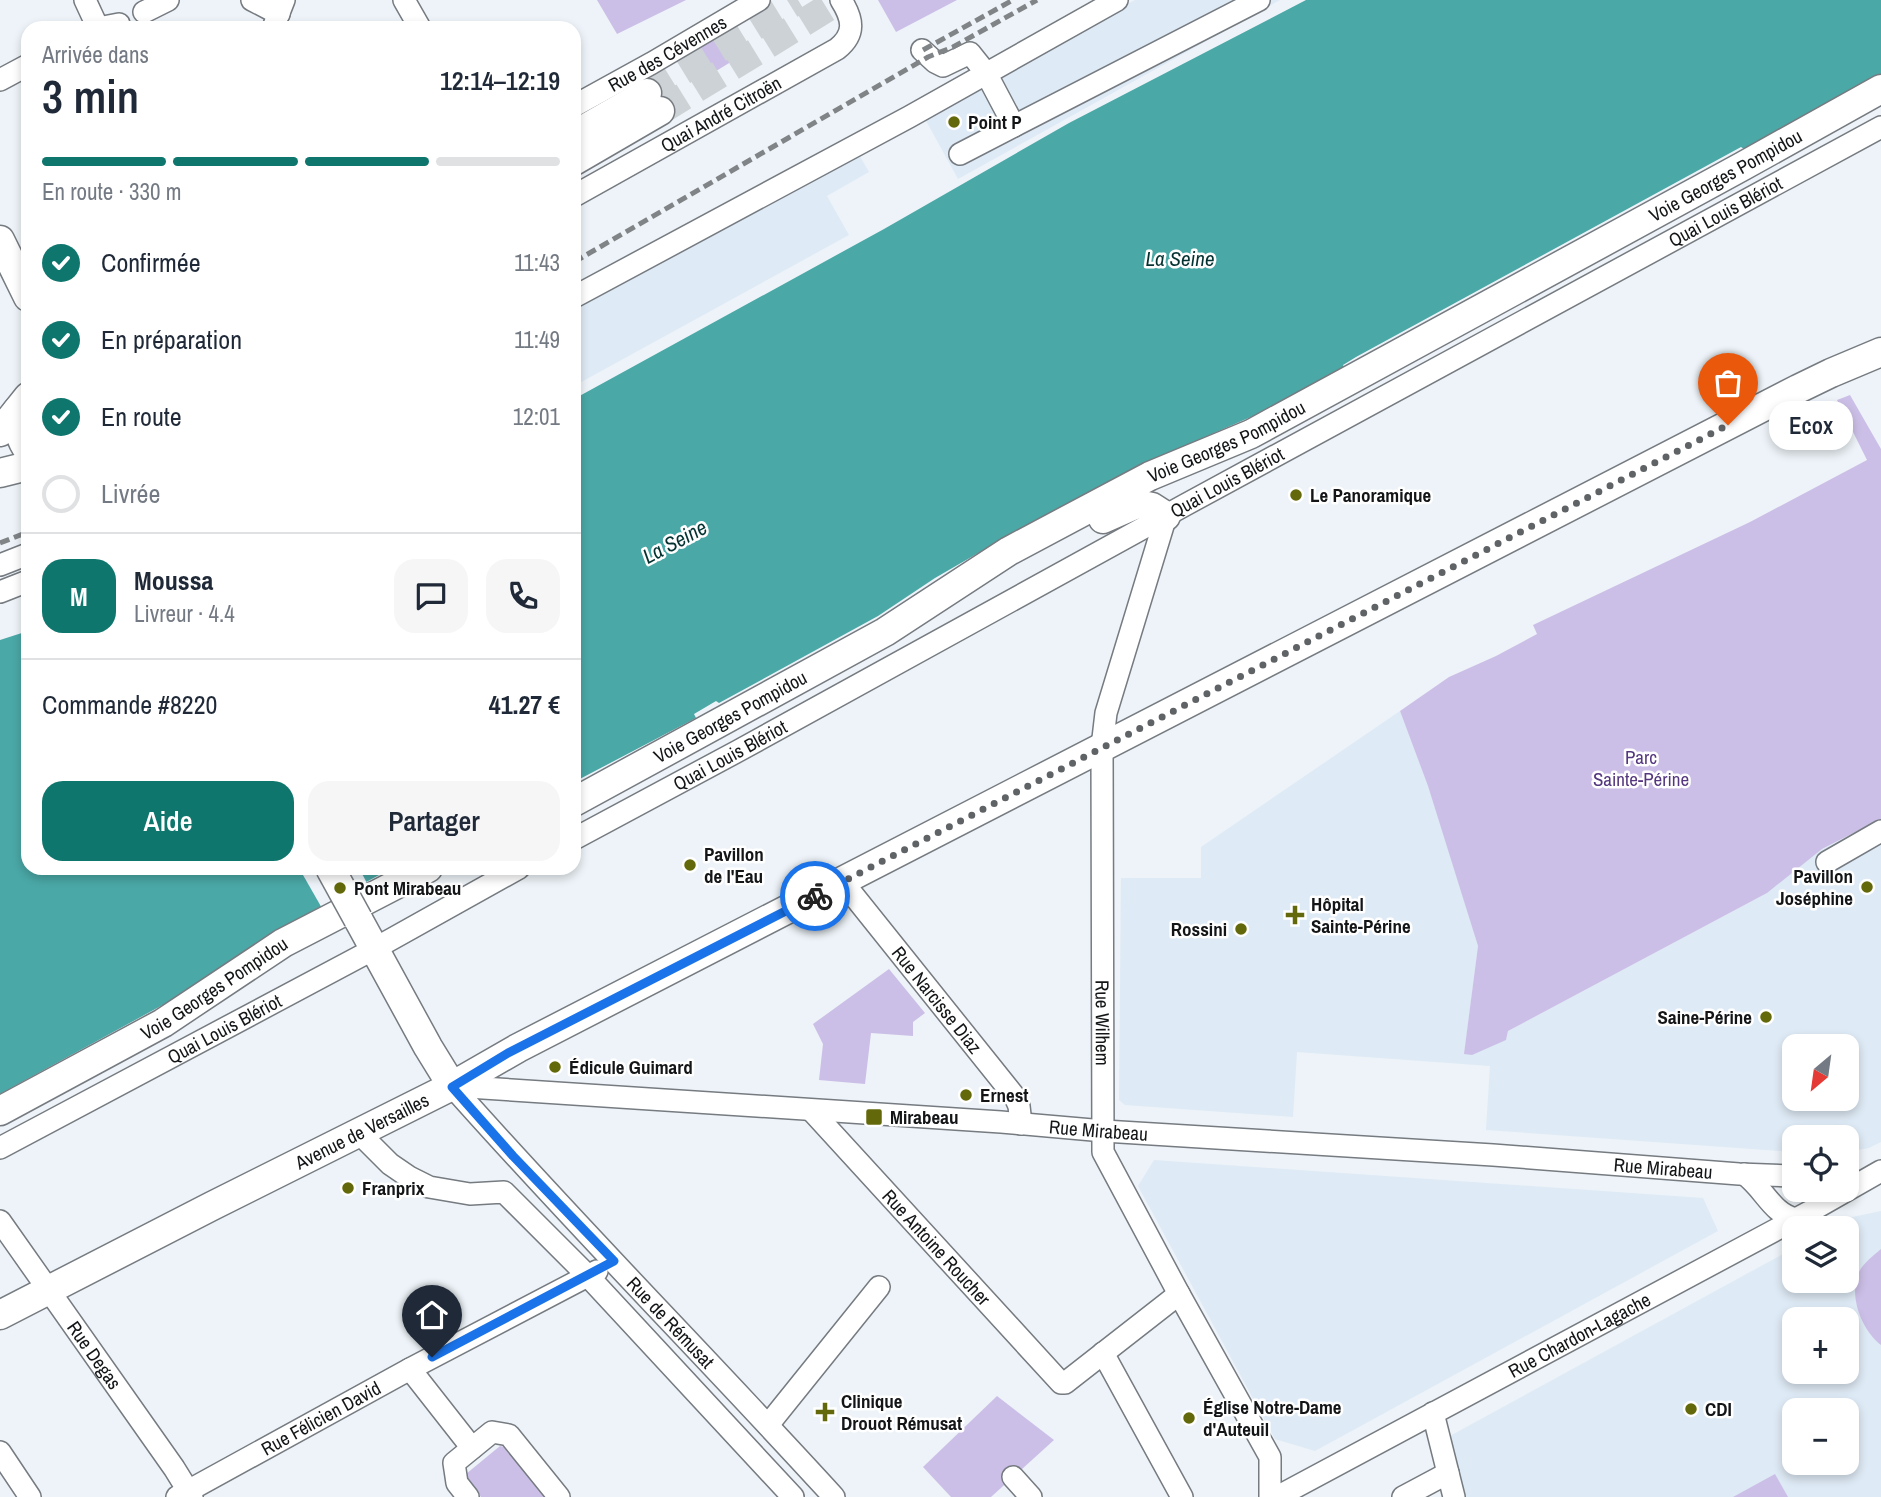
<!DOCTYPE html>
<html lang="fr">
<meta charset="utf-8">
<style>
body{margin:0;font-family:"Archivo Narrow",sans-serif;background:#f6f6f7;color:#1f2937;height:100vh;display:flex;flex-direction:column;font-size:26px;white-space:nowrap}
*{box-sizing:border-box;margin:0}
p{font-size:23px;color:#747a83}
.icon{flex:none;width:38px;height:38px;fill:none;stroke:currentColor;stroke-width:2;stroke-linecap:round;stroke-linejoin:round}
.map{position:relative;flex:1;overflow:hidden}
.drawer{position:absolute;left:21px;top:21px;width:560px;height:854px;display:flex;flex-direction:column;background:#fff;border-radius:21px;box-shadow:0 4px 10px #0003}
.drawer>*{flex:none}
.needle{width:46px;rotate:209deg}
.buttons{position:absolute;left:1782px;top:1034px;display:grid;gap:14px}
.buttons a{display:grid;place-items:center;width:77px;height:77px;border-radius:14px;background:#fff;box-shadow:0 4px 10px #0003;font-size:35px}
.pin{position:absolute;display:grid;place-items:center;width:60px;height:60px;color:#fff;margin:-72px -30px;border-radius:50% 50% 50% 0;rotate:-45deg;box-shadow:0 0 7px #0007}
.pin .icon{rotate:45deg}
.courier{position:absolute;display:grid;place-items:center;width:70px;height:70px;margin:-35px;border:5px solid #1a73e8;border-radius:50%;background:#fff;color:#222;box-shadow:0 2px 9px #0007}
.bubble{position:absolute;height:49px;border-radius:21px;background:#fff;box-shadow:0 4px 10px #0003;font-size:23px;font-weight:600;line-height:49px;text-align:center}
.summary em{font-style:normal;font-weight:600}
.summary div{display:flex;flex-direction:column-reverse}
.summary{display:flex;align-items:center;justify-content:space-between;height:119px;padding:0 21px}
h1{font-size:46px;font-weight:600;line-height:52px}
.bar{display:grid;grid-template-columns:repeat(4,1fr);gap:10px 7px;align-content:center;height:84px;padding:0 21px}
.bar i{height:9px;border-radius:5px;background:#e0e1e3}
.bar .current{background:#0f766e}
.bar p{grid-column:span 4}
.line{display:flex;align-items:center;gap:18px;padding:0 21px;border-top:2px solid #e0e1e3}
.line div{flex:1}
.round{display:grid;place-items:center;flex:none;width:74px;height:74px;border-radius:21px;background:#f6f6f7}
ol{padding:0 21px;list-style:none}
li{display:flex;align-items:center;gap:21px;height:77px}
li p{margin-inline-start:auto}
li .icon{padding:7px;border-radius:50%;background:#0f766e;color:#fff;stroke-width:4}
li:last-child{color:#747a83}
li i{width:38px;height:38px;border:4px solid #e0e1e3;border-radius:50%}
.cta{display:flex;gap:14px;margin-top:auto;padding:14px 21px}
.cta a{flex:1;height:80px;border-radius:21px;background:#0f766e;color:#fff;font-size:28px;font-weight:600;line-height:80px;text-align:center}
.cta a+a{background:#f6f6f7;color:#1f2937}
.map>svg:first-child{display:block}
.built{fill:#deeaf5;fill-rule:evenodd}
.green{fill:#ccbfe7}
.water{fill:#4aa8a6}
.pier{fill:#edf3f8}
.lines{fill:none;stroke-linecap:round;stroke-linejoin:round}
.major-tunnel{stroke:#ccd2d6;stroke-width:28;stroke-dasharray:28 14;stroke-linecap:butt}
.minor-casing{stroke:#757b80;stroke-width:24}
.major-casing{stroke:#757b80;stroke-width:31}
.minor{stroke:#fff;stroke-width:21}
.major{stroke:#fff;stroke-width:28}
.rail{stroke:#808487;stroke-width:5;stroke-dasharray:10 5;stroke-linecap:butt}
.major-bridge-casing{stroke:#757b80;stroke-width:31;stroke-linecap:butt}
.major-bridge{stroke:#fff;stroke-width:28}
.done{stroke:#5f6366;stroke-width:7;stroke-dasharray:0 12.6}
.route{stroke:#1a73e8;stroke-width:9}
.poi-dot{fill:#63690a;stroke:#fff;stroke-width:2.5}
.labels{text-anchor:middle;stroke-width:5;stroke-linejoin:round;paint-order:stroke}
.street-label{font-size:19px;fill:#131517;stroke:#fff}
.poi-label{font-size:19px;font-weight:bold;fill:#131517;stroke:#fff;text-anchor:start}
.park-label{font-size:19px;fill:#54377f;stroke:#fff}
.water-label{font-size:21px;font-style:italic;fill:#033231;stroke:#fff}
</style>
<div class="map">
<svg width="1881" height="1497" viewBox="0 0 1881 1497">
<rect width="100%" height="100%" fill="#edf3f8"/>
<g class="built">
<path d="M1135,0H1280L958,179L924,117Z"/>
<path d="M858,153L869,172L827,196L849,235L574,386V310Z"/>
<path d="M1400,711L1435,804L1478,946L1465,1048L1506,1040L1508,1031L1767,893L1772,875L1881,819V1142L1869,1148L1846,1152V1138H1794V1152L1486,1130L1490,1066L1297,1052L1293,1117L1125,1105L1119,1100L1121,878H1201V847ZM1794,1046H1846V1099H1794Z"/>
<path d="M1154,1160L1703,1198L1718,1231L1315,1451L1275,1439L1138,1186Z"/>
<path d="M1881,1211V1497H1463L1448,1437L1794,1248V1281H1846V1228H1830L1848,1218ZM1794,1320H1846V1372H1794ZM1794,1410H1846V1463H1794Z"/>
</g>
<g class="green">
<path d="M597,0H686L617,34Z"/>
<path d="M878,0H957L896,32Z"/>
<path d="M716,37L734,60L695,84L679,59Z"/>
<path d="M1850,395L1881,449V819L1822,849L1767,893L1508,1031L1506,1040L1472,1055L1464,1054L1478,946L1428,786L1400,711L1449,677L1496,656L1537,634L1533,625L1750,522L1867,460L1837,400Z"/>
<path d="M889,969L925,1013L913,1022V1036L871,1033L865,1084L819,1080L823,1044L813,1024Z"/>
<path d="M1881,1249V1345C1862,1330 1849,1298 1858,1274C1862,1264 1873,1256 1881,1249Z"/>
<path d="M997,1396L1054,1440L991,1497H951L923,1467Z"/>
<path d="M500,1446L504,1447L545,1497H481L466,1479V1474Z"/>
<path d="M1775,1474L1788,1497H1733Z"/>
</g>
<g class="water">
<path d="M1306,0H1881V75L1744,149L1741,147L1356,357L1343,365L1344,367L1253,416L1141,465L999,541L935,578L878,616L719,703L716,701L694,714L696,718L574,782V399L884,229L1069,123Z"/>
<path d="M28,631V868H392L296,920L234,958L190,990L0,1094V640Z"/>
</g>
<path class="pier" d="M299,868H359L368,885L323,910Z"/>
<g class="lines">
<g class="major-tunnel">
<path d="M647,93L798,0"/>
<path d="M660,111L840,0"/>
</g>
<g class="minor-casing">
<g id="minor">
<path d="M85,0L98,28"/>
<path d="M252,0L279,14"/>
<path d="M404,0L420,28"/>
<path d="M144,12L168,0"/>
<path d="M98,28L119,24"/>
<path d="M273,28L284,0"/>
<path d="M922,50L935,62L943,66L970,53L986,73L1014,126L960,154"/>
<path d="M0,80L28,65"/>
<path id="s1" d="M574,106L652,63L759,0"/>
<path d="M1014,126L1259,0"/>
<path id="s2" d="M574,196L837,49C856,34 853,19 841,0"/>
<path d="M574,297L909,117L1117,0"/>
<path id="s3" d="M1166,516L1106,713L1102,747L1103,1152L1179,1294L1270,1457V1497"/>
<path d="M0,565L28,554"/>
<path d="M0,592L28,581"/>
<path id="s4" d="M574,839L738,751L1185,505L1881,127"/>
<path d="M1827,862L1881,831"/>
<path id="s5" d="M842,881L1015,1097L1019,1106L1021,1124"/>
<path id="s6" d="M452,1086L1001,1122L1104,1131L1493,1155L1739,1174L1794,1176"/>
<path id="s7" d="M452,1086C576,1226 708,1359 834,1497"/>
<path id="s8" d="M811,1110L1061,1383H1065L1179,1294"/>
<path d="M359,1133L390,1164L409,1177L429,1187L470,1194L504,1192L588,1276L793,1497"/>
<path id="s9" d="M0,1148L374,949L519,868"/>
<path d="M1744,1174C1764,1188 1772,1214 1796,1219"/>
<path id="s10" d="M0,1221L174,1468L192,1497"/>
<path d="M1103,1353L1182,1497"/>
<path d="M410,1369L472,1448"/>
<path d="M1433,1413L1454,1497"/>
<path d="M768,1425L879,1287"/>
<path d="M0,1452L30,1497"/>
<path d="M1013,1477L1031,1497"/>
<path id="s11" d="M177,1497L410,1369L597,1271"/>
<path d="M468,1497L457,1483L454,1463L492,1432L509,1435L559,1497"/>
<path id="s12" d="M1277,1497L1809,1212L1881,1171"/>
<path d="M1403,1497L1448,1473"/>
</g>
</g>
<g class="major-casing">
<g id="major">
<path d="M574,135L647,93"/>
<path d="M574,161L660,111"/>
<path d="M0,240L28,297"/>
<path d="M17,411C17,425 19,438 28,450"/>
<path d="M0,432L28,397"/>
<path d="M0,473L28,466"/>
<path d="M1103,519L1137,504L1152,507L1166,516"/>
<path id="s13" d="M574,802L885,632L1009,551L1150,476L1251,434L1743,166L1881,89"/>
<path d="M358,919L428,1047L452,1086"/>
<path id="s14" d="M0,1111L163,1023L283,943L428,868"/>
<path id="s15" d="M0,1315L212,1206L452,1086L518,1048L1798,389L1831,373L1881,352"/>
</g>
</g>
<use href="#minor" class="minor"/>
<use href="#major" class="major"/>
<g class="rail">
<path d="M923,50L1013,0"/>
<path d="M574,262L928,57L953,47L1037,0"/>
<path d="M0,543L28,532"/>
</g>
<g class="major-bridge-casing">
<path id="major-bridge" d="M330,868L358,919"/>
</g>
<use href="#major-bridge" class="major-bridge"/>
</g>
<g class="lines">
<path class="done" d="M815,896L1728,425"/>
<path class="route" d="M432,1357L614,1261L513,1156L452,1087L508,1053L815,896"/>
</g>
<g class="poi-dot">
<circle cx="954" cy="122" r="7"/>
<circle cx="1296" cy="495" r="7"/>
<circle cx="690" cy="865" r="7"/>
<circle cx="1867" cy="887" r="7"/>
<circle cx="340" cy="888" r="7"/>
<path d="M1291.5 904.5h7v7h7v7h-7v7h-7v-7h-7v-7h7z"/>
<circle cx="1241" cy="929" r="7"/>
<circle cx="1766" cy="1017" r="7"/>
<circle cx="555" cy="1067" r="7"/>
<circle cx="966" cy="1095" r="7"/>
<rect x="865" y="1108" width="18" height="18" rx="3.5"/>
<circle cx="348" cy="1188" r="7"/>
<circle cx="1691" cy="1409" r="7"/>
<path d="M821.5 1401.5h7v7h7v7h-7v7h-7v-7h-7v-7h7z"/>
<circle cx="1189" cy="1418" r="7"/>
</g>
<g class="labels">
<g class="street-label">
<text dy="7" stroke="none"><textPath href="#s1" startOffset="107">Rue des Cévennes</textPath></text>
<text dy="7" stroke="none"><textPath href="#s2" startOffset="168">Quai André Citroën</textPath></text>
<text dy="7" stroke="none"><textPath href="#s13" startOffset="1312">Voie Georges Pompidou</textPath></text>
<text dy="7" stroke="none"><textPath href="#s4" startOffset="1311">Quai Louis Blériot</textPath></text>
<text dy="7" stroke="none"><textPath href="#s13" startOffset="746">Voie Georges Pompidou</textPath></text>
<text dy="7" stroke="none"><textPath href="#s4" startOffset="744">Quai Louis Blériot</textPath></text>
<text dy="7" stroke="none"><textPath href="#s13" startOffset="178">Voie Georges Pompidou</textPath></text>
<text dy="7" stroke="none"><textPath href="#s4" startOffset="177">Quai Louis Blériot</textPath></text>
<text dy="7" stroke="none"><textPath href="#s14" startOffset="247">Voie Georges Pompidou</textPath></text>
<text dy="7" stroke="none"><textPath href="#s5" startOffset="152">Rue Narcisse Diaz</textPath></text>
<text dy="7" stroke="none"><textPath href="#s3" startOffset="516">Rue Wilhem</textPath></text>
<text dy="7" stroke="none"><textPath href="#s9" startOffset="254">Quai Louis Blériot</textPath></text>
<text dy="7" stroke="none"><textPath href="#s6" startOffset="648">Rue Mirabeau</textPath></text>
<text dy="7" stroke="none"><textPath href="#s15" startOffset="406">Avenue de Versailles</textPath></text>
<text dy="7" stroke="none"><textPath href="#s6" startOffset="1214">Rue Mirabeau</textPath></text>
<text dy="7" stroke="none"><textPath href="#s8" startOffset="186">Rue Antoine Roucher</textPath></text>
<text dy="7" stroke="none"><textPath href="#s7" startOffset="322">Rue de Rémusat</textPath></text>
<text dy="7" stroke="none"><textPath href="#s12" startOffset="343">Rue Chardon-Lagache</textPath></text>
<text dy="7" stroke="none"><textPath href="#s10" startOffset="164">Rue Degas</textPath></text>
<text dy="7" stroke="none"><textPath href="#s11" startOffset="164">Rue Félicien David</textPath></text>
</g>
<g class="poi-label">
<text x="968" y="129">Point P</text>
<text x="1310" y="502">Le Panoramique</text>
<text x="704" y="861">Pavillon<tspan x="704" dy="22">de l'Eau</tspan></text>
<text x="1853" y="883" text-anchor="end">Pavillon<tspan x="1853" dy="22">Joséphine</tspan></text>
<text x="354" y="895">Pont Mirabeau</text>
<text x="1311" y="911">Hôpital<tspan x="1311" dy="22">Sainte-Périne</tspan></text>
<text x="1227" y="936" text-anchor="end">Rossini</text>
<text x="1752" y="1024" text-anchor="end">Saine-Périne</text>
<text x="569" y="1074">Édicule Guimard</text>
<text x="980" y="1102">Ernest</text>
<text x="890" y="1124">Mirabeau</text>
<text x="362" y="1195">Franprix</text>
<text x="841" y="1408">Clinique<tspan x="841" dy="22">Drouot Rémusat</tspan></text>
<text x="1203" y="1414">Église Notre-Dame<tspan x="1203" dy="22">d'Auteuil</tspan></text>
<text x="1705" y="1416">CDI</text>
</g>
<g class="park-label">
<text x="1641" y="764">Parc<tspan x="1641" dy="22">Sainte-Périne</tspan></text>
</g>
<g class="water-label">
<text x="1180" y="266">La Seine</text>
<text transform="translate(675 542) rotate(-28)" y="7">La Seine</text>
</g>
</g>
</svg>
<div class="buttons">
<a><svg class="needle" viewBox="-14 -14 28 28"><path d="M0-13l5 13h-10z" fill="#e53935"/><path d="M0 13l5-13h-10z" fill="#747a83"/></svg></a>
<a><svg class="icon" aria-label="locate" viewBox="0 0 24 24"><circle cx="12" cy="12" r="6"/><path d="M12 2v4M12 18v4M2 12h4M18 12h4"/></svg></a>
<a><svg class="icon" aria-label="layers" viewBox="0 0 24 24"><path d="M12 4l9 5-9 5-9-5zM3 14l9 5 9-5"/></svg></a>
<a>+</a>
<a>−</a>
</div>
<div class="pin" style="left:1728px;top:425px;background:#ea580c"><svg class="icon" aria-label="bag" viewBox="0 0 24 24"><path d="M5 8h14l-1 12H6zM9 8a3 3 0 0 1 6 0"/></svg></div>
<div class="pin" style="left:432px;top:1357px;background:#1f2937"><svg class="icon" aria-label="home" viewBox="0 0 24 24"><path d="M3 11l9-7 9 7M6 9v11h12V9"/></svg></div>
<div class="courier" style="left:815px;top:896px"><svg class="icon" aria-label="bike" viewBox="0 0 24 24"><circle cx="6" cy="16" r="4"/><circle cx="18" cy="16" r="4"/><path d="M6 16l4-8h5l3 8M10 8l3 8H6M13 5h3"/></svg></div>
<div class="bubble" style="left:1769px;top:401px;width:84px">Ecox</div>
<section class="drawer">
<div class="summary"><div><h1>3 min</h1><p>Arrivée dans</p></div><em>12:14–12:19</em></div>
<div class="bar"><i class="current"></i><i class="current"></i><i class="current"></i><i></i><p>En route · 330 m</p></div>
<ol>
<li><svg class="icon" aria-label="check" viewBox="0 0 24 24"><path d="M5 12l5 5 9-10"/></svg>Confirmée<p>11:43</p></li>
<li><svg class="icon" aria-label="check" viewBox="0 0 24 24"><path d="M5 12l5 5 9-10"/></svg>En préparation<p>11:49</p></li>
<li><svg class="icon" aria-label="check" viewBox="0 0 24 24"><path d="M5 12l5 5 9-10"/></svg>En route<p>12:01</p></li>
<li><i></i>Livrée</li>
</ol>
<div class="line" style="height:126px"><b class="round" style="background:#0f766e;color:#fff">M</b><div><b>Moussa</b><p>Livreur · 4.4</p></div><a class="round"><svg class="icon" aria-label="chat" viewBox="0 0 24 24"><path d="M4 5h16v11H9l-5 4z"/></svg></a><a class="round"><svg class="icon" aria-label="phone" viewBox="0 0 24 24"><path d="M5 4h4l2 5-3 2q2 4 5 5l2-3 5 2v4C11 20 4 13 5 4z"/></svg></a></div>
<div class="line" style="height:91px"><div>Commande #8220</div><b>41.27 €</b></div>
<div class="cta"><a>Aide</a><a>Partager</a></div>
</section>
</div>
